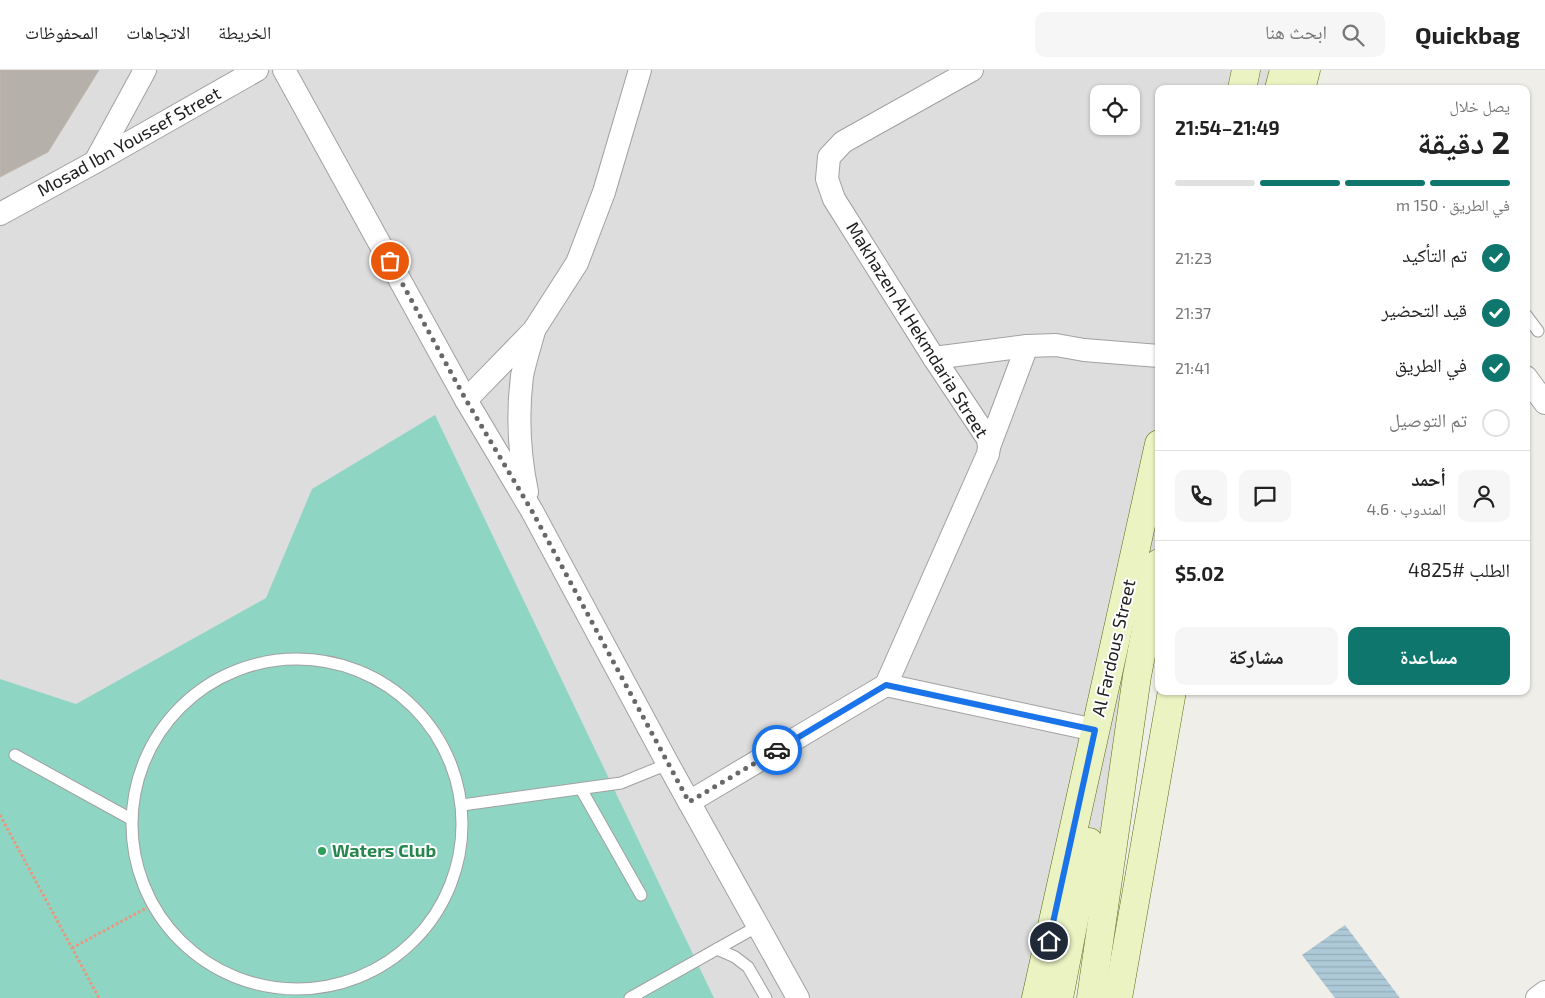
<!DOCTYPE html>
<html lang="ar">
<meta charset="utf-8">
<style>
body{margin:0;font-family:"Exo 2","Noto Naskh Arabic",sans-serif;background:#f6f6f6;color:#222;direction:rtl;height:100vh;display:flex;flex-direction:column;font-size:19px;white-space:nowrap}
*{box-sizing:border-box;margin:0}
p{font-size:16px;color:#767676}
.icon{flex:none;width:28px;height:28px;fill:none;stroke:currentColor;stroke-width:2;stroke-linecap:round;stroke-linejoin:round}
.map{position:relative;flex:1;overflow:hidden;direction:ltr}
.sheet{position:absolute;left:1155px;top:15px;width:375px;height:610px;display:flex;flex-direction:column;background:#fff;border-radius:10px;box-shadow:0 1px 4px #0004;direction:rtl}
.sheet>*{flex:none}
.buttons{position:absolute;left:1090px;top:15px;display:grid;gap:10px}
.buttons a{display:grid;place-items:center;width:50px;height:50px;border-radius:10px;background:#fff;box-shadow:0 1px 4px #0004;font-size:25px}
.pin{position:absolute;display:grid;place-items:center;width:42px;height:42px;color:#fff;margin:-21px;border:2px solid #fff;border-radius:50%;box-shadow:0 1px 5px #0007}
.courier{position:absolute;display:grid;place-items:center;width:50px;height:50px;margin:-25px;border:4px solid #1a73e8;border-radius:50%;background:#fff;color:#222;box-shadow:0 1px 6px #0007}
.overview em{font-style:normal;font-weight:700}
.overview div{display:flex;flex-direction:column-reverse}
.overview{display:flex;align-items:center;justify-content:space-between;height:85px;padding:0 20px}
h1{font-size:32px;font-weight:700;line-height:38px}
.bar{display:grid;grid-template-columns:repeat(4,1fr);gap:8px 5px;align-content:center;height:60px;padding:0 20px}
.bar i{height:6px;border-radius:4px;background:#e0e0e0}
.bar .current{background:#0f766e}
.bar p{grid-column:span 4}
.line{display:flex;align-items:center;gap:12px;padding:0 20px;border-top:1px solid #e0e0e0}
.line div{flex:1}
.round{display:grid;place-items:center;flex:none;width:52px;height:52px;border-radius:10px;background:#f6f6f6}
ol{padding:0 20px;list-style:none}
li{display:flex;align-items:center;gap:15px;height:55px}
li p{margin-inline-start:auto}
li .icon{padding:5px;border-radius:50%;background:#0f766e;color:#fff;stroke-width:4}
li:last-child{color:#767676}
li i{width:28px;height:28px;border:2px solid #e0e0e0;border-radius:50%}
.button{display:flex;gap:10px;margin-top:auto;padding:10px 20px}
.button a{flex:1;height:58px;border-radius:10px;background:#0f766e;color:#fff;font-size:20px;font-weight:700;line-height:58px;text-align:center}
.button a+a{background:#f6f6f6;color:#222}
header{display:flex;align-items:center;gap:30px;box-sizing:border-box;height:70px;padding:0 25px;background:#fff;border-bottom:1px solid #e0e0e0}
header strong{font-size:24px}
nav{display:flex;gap:28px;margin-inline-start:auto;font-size:18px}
.search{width:350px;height:45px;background:#f6f6f6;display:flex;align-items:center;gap:12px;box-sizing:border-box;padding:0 18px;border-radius:10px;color:#767676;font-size:19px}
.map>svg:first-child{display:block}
.residential{fill:#dedddd;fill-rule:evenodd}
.pitch{fill:#8ed6c3}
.water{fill:url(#water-rules)}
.building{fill:#b5b0aa;stroke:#c0b7ab}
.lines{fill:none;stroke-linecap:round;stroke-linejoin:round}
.lane-casing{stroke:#a1a1a1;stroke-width:13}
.street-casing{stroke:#a1a1a1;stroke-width:24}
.secondary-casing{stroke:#586d11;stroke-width:29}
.path{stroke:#ec957d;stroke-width:3;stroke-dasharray:2.5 2.5;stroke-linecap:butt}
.lane{stroke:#fff;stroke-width:11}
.street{stroke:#fff;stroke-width:22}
.secondary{stroke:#ebf3c2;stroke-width:28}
.done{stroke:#696866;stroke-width:5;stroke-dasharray:0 9}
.route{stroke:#1a73e8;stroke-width:6}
.leisure-dot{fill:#2e9e5b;stroke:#fff;stroke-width:2}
.labels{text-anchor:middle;stroke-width:4;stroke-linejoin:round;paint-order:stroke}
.street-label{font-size:18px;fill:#202020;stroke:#fff}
.leisure-label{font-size:18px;font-weight:bold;fill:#27864d;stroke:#fff;text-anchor:start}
</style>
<header>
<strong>Quickbag</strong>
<div class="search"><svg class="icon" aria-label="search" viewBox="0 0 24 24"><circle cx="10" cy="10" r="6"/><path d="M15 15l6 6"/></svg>ابحث هنا</div>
<nav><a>الخريطة</a><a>الاتجاهات</a><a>المحفوظات</a></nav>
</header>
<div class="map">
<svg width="1545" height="928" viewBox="0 0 1545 928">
<defs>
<pattern id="water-rules" width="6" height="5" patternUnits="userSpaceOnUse" patternTransform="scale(1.25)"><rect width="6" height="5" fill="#adc9d8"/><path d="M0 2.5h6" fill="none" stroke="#95acb9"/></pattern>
</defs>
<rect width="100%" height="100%" fill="#f0eee8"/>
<path class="residential" d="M0,0H1291L1287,19H1159V544L1065,928H0ZM1099,24H1131V56H1099Z"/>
<path class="pitch" d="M435,345L714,928H0V609L76,634L266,528L312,419Z"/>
<path class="water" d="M1345,855L1400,928H1335L1302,885Z"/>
<path class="building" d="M0,0H99L48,82L0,107Z"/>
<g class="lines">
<g class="lane-casing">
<g id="lane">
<path d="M1526,245L1538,261"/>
<circle cx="297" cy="754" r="165"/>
<path d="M15,685L131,749"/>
<path d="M581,719L641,825"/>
<path d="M462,735L621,713L668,694"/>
<path d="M717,879L735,887L748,897L766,928"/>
<path d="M630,928L758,856"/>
</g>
</g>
<g class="street-casing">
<g id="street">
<path d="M284,0L466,330L532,441L668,694L798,928"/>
<path d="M95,92L145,0"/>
<path d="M0,144L95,92L257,0"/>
<path d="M934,288L1027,276L1056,275L1084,280L1159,286"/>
<path d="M1526,307L1545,333"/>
<path d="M466,330L534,260L577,193L604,122L640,0"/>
<path d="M989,377L1027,276"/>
<path d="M527,422C519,383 517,346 522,306C525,291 530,276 534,261"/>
<path d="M886,615L988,384L989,377L988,369L934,288L834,129L827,109L829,87L843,72L972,0"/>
<path d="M886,615L1095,660"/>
<path d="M689,732L886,615"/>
<path d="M1537,928L1545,922"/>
</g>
</g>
<g class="secondary-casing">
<g id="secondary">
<path d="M1242,19L1246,0"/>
<path d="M1279,19L1284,0"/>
<path d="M1301,19L1306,0"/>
<path d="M1036,928L1159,374"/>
<path d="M1059,928L1089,772"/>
<path d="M1091,928L1137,606L1159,493"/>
<path d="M1118,928L1172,621"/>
</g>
</g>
<g class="path">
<path d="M0,745L99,928"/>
<path d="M72,878L152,835"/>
</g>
<use href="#lane" class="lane"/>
<use href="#street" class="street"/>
<use href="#secondary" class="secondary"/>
</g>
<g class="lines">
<path class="done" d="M390,191L466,330L532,441L689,732L777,680"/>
<path class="route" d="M777,680L886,615L1095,660L1049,871"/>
</g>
<circle class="leisure-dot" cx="322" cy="781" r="5"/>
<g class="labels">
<g class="street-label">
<text transform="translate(129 72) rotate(-29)" y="6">Mosad Ibn Youssef Street</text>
<text transform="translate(917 260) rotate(58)" y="6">Makhazen Al Hekmdaria Street</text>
<text transform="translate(1114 578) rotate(-77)" y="6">Al Fardous Street</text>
</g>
<g class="leisure-label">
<text x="332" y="787">Waters Club</text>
</g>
</g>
</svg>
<div class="buttons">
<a><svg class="icon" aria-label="locate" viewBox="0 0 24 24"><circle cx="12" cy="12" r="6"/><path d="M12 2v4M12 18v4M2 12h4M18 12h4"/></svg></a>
</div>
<div class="pin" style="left:390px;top:191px;background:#ea580c"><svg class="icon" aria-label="bag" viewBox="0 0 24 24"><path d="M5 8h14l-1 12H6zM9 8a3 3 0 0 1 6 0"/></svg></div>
<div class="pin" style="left:1049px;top:871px;background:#1f2937"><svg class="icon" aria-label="home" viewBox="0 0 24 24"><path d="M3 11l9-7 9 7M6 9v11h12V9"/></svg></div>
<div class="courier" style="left:777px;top:680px"><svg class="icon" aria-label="car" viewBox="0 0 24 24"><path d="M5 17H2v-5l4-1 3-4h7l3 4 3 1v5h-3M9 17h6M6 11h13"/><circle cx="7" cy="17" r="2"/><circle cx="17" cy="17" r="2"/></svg></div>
<section class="sheet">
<div class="overview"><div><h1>2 دقيقة</h1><p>يصل خلال</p></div><em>21:49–21:54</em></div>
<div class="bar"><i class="current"></i><i class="current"></i><i class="current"></i><i></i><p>في الطريق · 150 m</p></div>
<ol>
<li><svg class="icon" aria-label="check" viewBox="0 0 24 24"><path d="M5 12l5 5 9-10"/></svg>تم التأكيد<p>21:23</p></li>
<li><svg class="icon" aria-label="check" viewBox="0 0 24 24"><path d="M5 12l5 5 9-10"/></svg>قيد التحضير<p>21:37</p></li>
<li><svg class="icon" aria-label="check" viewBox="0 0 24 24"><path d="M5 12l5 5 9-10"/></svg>في الطريق<p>21:41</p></li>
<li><i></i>تم التوصيل</li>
</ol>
<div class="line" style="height:90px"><a class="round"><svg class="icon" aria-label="person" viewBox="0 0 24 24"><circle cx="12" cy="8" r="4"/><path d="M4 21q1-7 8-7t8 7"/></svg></a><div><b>أحمد</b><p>المندوب · 4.6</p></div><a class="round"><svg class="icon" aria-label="chat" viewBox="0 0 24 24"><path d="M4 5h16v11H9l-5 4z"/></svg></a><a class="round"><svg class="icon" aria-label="phone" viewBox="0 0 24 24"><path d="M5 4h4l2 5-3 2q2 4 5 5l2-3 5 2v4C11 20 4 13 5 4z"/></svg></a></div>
<div class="line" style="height:65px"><div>الطلب #4825</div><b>$5.02</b></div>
<div class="button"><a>مساعدة</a><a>مشاركة</a></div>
</section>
</div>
